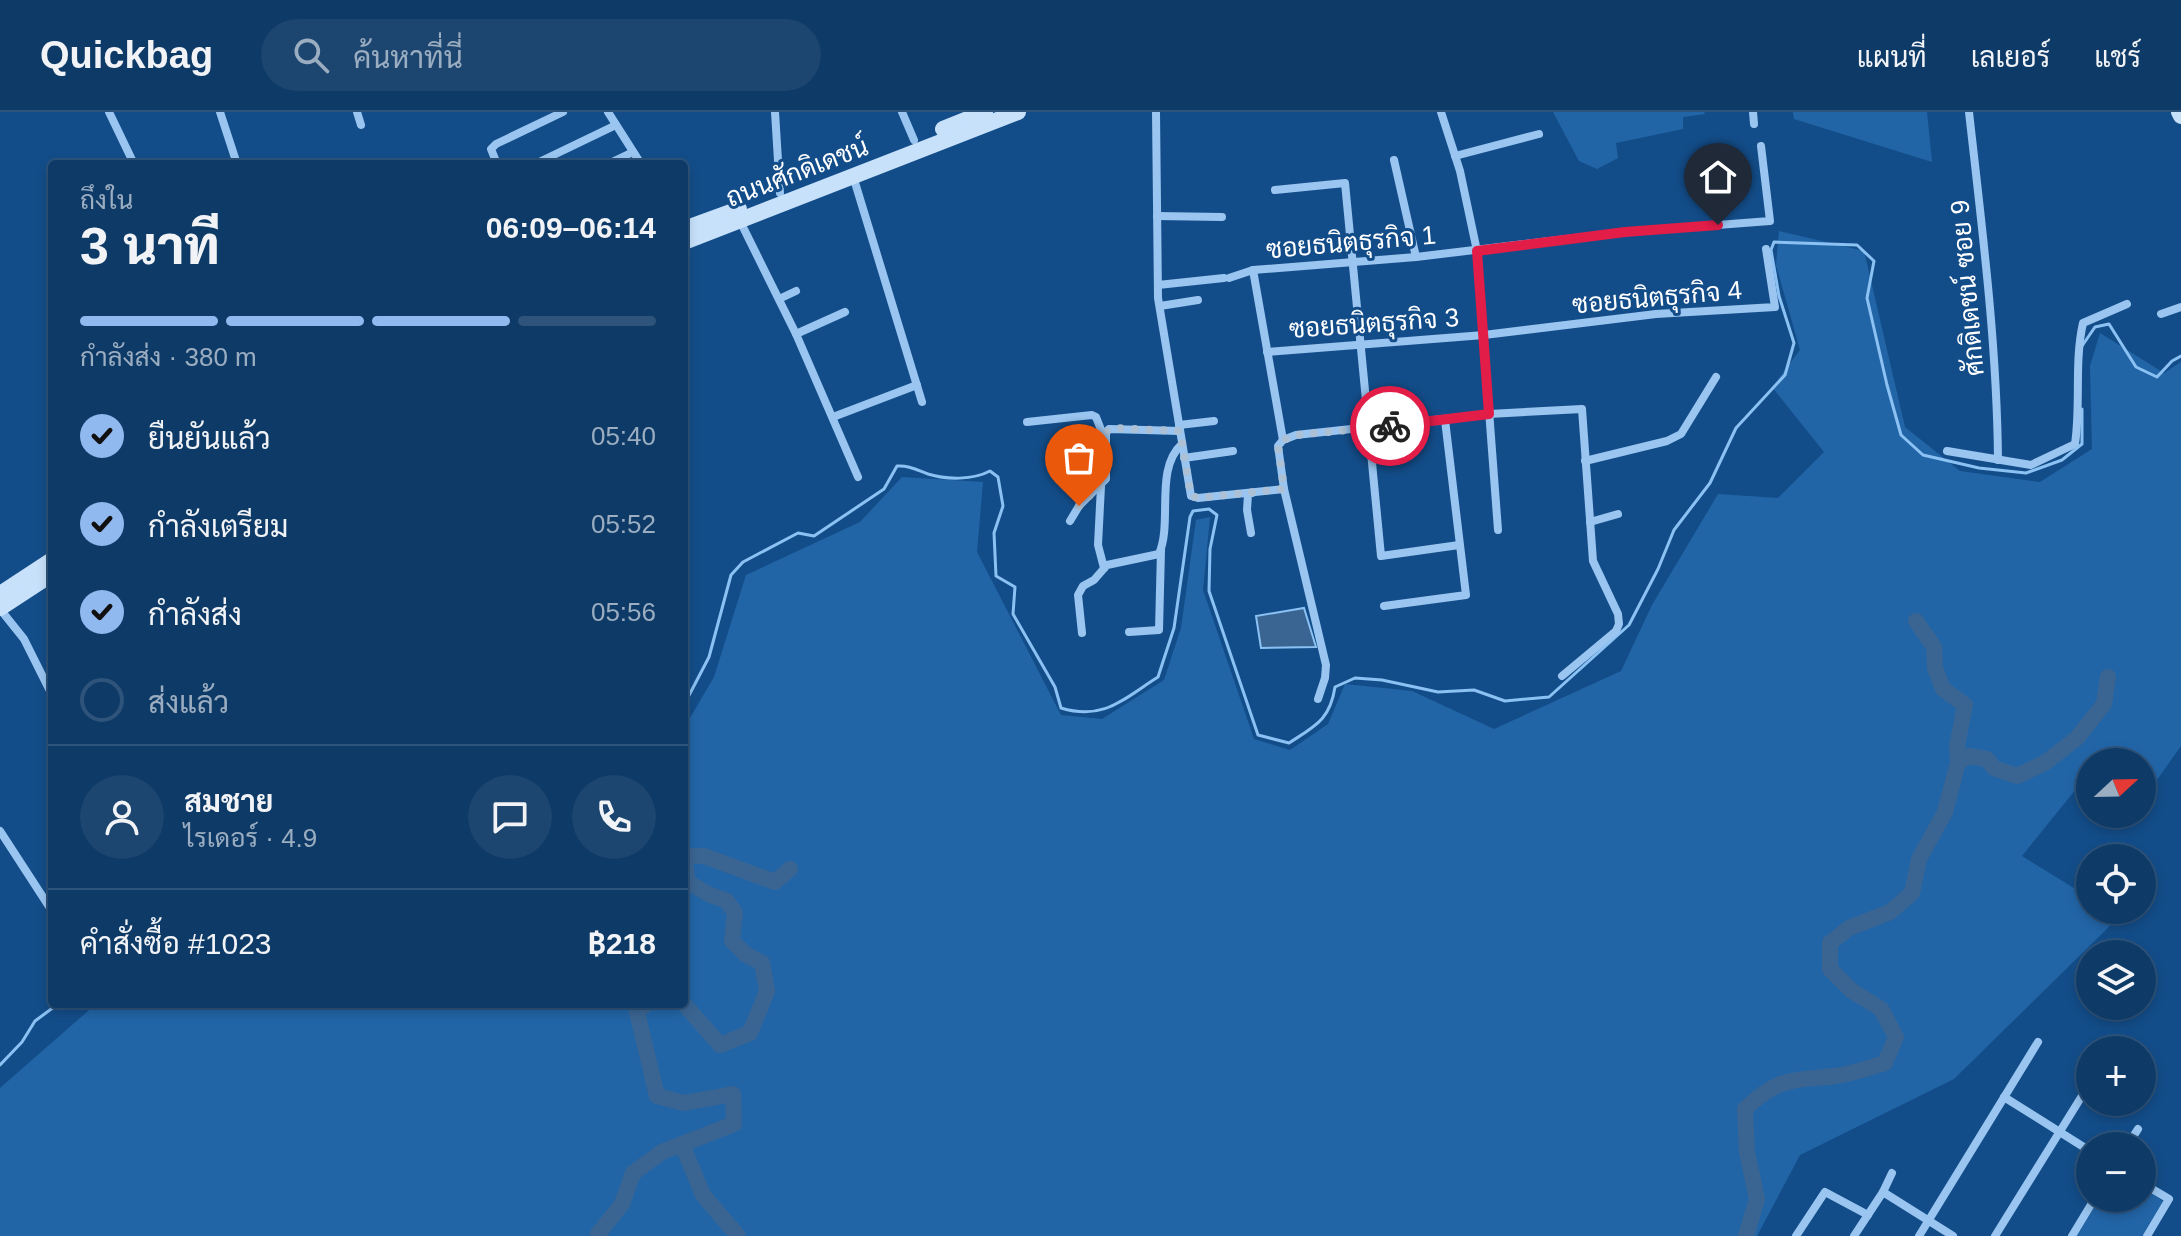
<!DOCTYPE html>
<html lang="th">
<meta charset="utf-8">
<style>
body{margin:0;font-family:Helvetica,Sarabun,sans-serif;background:#1c4570;color:#f1f3f6;height:100vh;display:flex;flex-direction:column;font-size:30px;white-space:nowrap}
*{box-sizing:border-box;margin:0}
p{font-size:26px;color:#9badc0}
.icon{flex:none;width:44px;height:44px;fill:none;stroke:currentColor;stroke-width:2;stroke-linecap:round;stroke-linejoin:round}
.map{position:relative;flex:1;overflow:hidden}
.sheet{position:absolute;left:48px;top:48px;width:640px;height:848px;display:flex;flex-direction:column;background:#0e3a67;border-radius:8px;box-shadow:0 4px 12px #0003,0 0 0 2px #2e547b}
.sheet>*{flex:none}
.needle{width:52px;rotate:68deg}
.fabs{position:absolute;left:2076px;top:636px;display:grid;gap:16px}
.fabs a{display:grid;place-items:center;width:80px;height:80px;border-radius:50%;background:#0e3a67;box-shadow:0 4px 12px #0003,0 0 0 2px #2e547b;font-size:40px}
.pin{position:absolute;display:grid;place-items:center;width:68px;height:68px;color:#fff;margin:-82px -34px;border-radius:50% 50% 50% 0;rotate:-45deg;box-shadow:0 0 8px #0007}
.pin .icon{rotate:45deg}
.courier{position:absolute;display:grid;place-items:center;width:80px;height:80px;margin:-40px;border:6px solid #e11d48;border-radius:50%;background:#fff;color:#222;box-shadow:0 2px 10px #0007}
.overview em{font-style:normal;font-weight:800}
.overview div{display:flex;flex-direction:column-reverse}
.overview{display:flex;align-items:center;justify-content:space-between;height:136px;padding:0 32px}
h1{font-size:52px;font-weight:800;line-height:60px}
.bar{display:grid;grid-template-columns:repeat(4,1fr);gap:12px 8px;align-content:center;height:96px;padding:0 32px}
.bar i{height:10px;border-radius:6px;background:#2e547b}
.bar .selected{background:#90b9f0}
.bar p{grid-column:span 4}
.line{display:flex;align-items:center;gap:20px;padding:0 32px;border-top:2px solid #2e547b}
.line div{flex:1}
.round{display:grid;place-items:center;flex:none;width:84px;height:84px;border-radius:42px;background:#1c4570}
ol{padding:0 32px;list-style:none}
li{display:flex;align-items:center;gap:24px;height:88px}
li p{margin-inline-start:auto}
li .icon{padding:8px;border-radius:50%;background:#90b9f0;color:#111;stroke-width:4}
li:last-child{color:#9badc0}
li i{width:44px;height:44px;border:4px solid #2e547b;border-radius:50%}
header{display:flex;align-items:center;gap:48px;box-sizing:border-box;height:112px;padding:0 40px;background:#0e3a67;border-bottom:2px solid #2e547b}
header strong{font-size:38px}
nav{display:flex;gap:44px;margin-inline-start:auto;font-size:28px}
.search{width:560px;height:72px;background:#1c4570;display:flex;align-items:center;gap:20px;box-sizing:border-box;padding:0 28px;border-radius:44px;color:#9badc0;font-size:30px}
.map>svg:first-child{display:block}
.green{fill:#2265a7}
.water{fill:#3a6592;stroke:#8bc1f3;stroke-width:2}
.lines{fill:none;stroke-linecap:round;stroke-linejoin:round}
.stream{stroke:#8bc1f3;stroke-width:3}
.river{stroke:#3a6592;stroke-width:16}
.street{stroke:#99c5f0;stroke-width:8}
.secondary{stroke:#c7e1fb;stroke-width:16}
.done{stroke:#acc1d6;stroke-width:8;stroke-dasharray:0 14.4}
.route{stroke:#e11d48;stroke-width:10}
.labels{text-anchor:middle;stroke-width:6;stroke-linejoin:round;paint-order:stroke}
.street-label{font-size:26px;fill:#fff;stroke:#134d89}
</style>
<header>
<strong>Quickbag</strong>
<div class="search"><svg class="icon" aria-label="search" viewBox="0 0 24 24"><circle cx="10" cy="10" r="6"/><path d="M15 15l6 6"/></svg>ค้นหาที่นี่</div>
<nav><a>แผนที่</a><a>เลเยอร์</a><a>แชร์</a></nav>
</header>
<div class="map">
<svg width="2181" height="1124" viewBox="0 0 2181 1124">
<rect width="100%" height="100%" fill="#134d89"/>
<g class="green">
<path d="M1553,0H1704L1705,2L1683,5V17L1616,31L1618,46L1597,57L1579,49Z"/>
<path d="M1793,0H1927L1932,50L1794,7Z"/>
<path d="M1779,119L1864,139L1905,315L1960,359L2040,370L2092,337L2090,254L2100,221L2164,261L2181,250V634L2142,689V650H2090V685L2076,677L2022,744L2090,786V798H2109L2120,804L1954,967L1800,1043L1757,1124H0V976L96,892H684V616L714,565L746,463L860,410L902,365L983,370L977,440L1061,603L1102,607L1164,568L1181,516L1196,408L1210,405L1203,478L1254,627L1290,638L1328,612L1345,572L1412,579L1494,617L1621,559L1652,493L1718,382L1778,386L1824,340L1772,275L1800,238L1776,153Z"/>
<path d="M2142,1075L2163,1089L2142,1124H2077L2100,1086H2142Z"/>
</g>
<path class="water" d="M1304,496L1316,535L1261,536L1256,504Z"/>
<g class="lines">
<g class="stream">
<path d="M2082,234L2095,215L2109,212L2136,255L2157,265L2172,249L2181,244"/>
<path d="M684,593L709,545L731,463L743,450L798,421L814,424L884,377L897,354C908,353 917,358 928,362C947,368 973,368 990,359L998,365L1003,394L994,421L996,464L1015,475L1013,502L1055,575L1061,596C1104,609 1123,587 1158,565L1174,516L1190,405L1193,399L1209,397L1217,403L1210,437L1209,479L1258,623L1289,631C1315,614 1330,608 1335,575L1355,566L1382,568L1438,580L1474,578L1505,589L1549,585L1629,513L1658,457L1674,418L1710,371L1736,316L1785,263L1794,231L1779,184L1771,138L1774,130L1857,133L1874,149L1867,186L1887,273L1901,323L1923,343L1979,356L2026,361L2062,348L2082,332V297"/>
<path d="M0,953L22,930L35,909L58,892"/>
</g>
<g class="river">
<path d="M1916,509L1934,535L1935,556L1943,577L1965,593L1957,634L1958,650"/>
<path d="M684,744H704L775,770L790,757"/>
<path d="M646,892L637,900L657,984L684,991L733,982L734,1012L682,1032L703,1083L738,1124"/>
<path d="M684,892L720,933L750,921L767,879L762,851L745,842L732,829L735,801L727,789L708,782L688,770L684,744"/>
<path d="M598,1122L622,1092L633,1061L662,1040L682,1032"/>
<path d="M1746,1124L1757,1087L1747,1040L1745,997C1783,961 1796,970 1842,963C1857,960 1871,955 1885,951L1896,925L1881,897L1852,879L1830,857V831L1849,816L1890,800L1912,781L1919,747L1945,700L1958,650L1969,644L1987,647L1994,656L2017,664L2046,650L2077,626L2104,592L2108,565"/>
</g>
<g class="street">
<path d="M109,0L134,52"/>
<path d="M220,0L237,52"/>
<path d="M357,0L361,13"/>
<path d="M608,0L641,52"/>
<path d="M775,0L780,81"/>
<path d="M902,0L914,28"/>
<path d="M1156,0L1158,186L1191,384L1198,386L1284,377"/>
<path d="M1441,0L1460,59L1477,139L1498,418"/>
<path d="M1753,0L1754,12"/>
<path d="M1969,0C1982,116 1997,232 1998,348"/>
<path d="M1455,44L1539,22"/>
<path d="M1394,48L1416,145"/>
<path d="M497,52L491,37L496,32L563,0"/>
<path d="M535,52L616,13"/>
<path d="M608,52L633,40"/>
<path d="M853,64L922,290"/>
<path d="M1275,78L1345,71L1381,444L1459,433"/>
<path d="M1157,104L1222,105"/>
<path d="M740,109L796,222L858,365"/>
<path d="M1253,158L1283,328"/>
<path d="M1229,166L1253,158L1416,145L1625,120L1770,109L1761,34"/>
<path d="M1158,173L1224,166"/>
<path d="M779,187L796,179"/>
<path d="M1160,194L1198,188"/>
<path d="M2161,202L2181,195"/>
<path d="M796,222L845,200"/>
<path d="M1267,240L1484,223L1656,202L1775,195L1766,137"/>
<path d="M833,305L917,273"/>
<path d="M1027,310L1092,303L1096,305L1105,328"/>
<path d="M1179,313L1214,309"/>
<path d="M1947,339L2031,353L2075,332C2081,292 2074,251 2083,211L2127,192"/>
<path d="M1184,346L1233,339"/>
<path d="M1585,349L1667,329L1681,322L1716,265"/>
<path d="M1101,374L1098,433L1104,456"/>
<path d="M1070,409L1079,394L1106,367V320L1109,317L1180,319"/>
<path d="M1590,410L1618,402"/>
<path d="M1251,421L1247,398L1248,382L1252,381"/>
<path d="M1384,494L1466,483L1445,308"/>
<path d="M0,497L24,527L52,583"/>
<path d="M1129,520L1159,518L1161,438"/>
<path d="M1082,521L1078,483L1083,474L1094,468L1107,453L1159,442C1173,410 1154,357 1182,332"/>
<path d="M1318,587L1325,566L1326,553L1284,377L1278,334L1283,328L1296,323L1489,302L1582,297L1593,449L1618,502L1619,512L1616,519L1562,564"/>
<path d="M0,719L52,799"/>
<path d="M2004,985L2090,1039"/>
<path d="M2127,1034L2138,1017"/>
<path d="M1892,1061L1883,1080L1953,1124"/>
<path d="M2142,1071L2169,1087L2147,1124"/>
<path d="M1796,1124L1825,1080L1868,1103"/>
<path d="M1854,1124L1883,1080"/>
<path d="M1919,1124L2038,930"/>
<path d="M1995,1124L2090,971"/>
<path d="M2072,1124L2095,1086"/>
</g>
<g class="secondary">
<path d="M2179,0L2181,4"/>
<path d="M943,17L985,0"/>
<path d="M684,117L739,97"/>
<path d="M684,130L1018,0"/>
<path d="M0,482L52,448"/>
<path d="M0,496L52,462"/>
</g>
</g>
<g class="lines">
<path class="done" d="M1079,394L1106,367V320L1112,316L1180,319L1191,384L1198,386L1284,377L1278,334L1283,328L1296,323L1390,314"/>
<path class="route" d="M1390,314L1489,302L1477,139L1625,120L1718,113"/>
</g>
<g class="labels">
<g class="street-label">
<text transform="translate(797 60) rotate(-21)" y="9">ถนนศักดิเดชน์</text>
<text transform="translate(1351 130) rotate(-5)" y="9">ซอยธนิตธุรกิจ 1</text>
<text transform="translate(1967 176) rotate(-95)" y="9">ศักดิเดชน์ ซอย 9</text>
<text transform="translate(1657 185) rotate(-5)" y="9">ซอยธนิตธุรกิจ 4</text>
<text transform="translate(1374 211) rotate(-4)" y="9">ซอยธนิตธุรกิจ 3</text>
</g>
</g>
</svg>
<div class="fabs">
<a><svg class="needle" viewBox="-14 -14 28 28"><path d="M0-13l5 13h-10z" fill="#e53935"/><path d="M0 13l5-13h-10z" fill="#9badc0"/></svg></a>
<a><svg class="icon" aria-label="locate" viewBox="0 0 24 24"><circle cx="12" cy="12" r="6"/><path d="M12 2v4M12 18v4M2 12h4M18 12h4"/></svg></a>
<a><svg class="icon" aria-label="layers" viewBox="0 0 24 24"><path d="M12 4l9 5-9 5-9-5zM3 14l9 5 9-5"/></svg></a>
<a>+</a>
<a>−</a>
</div>
<div class="pin" style="left:1079px;top:394px;background:#ea580c"><svg class="icon" aria-label="bag" viewBox="0 0 24 24"><path d="M5 8h14l-1 12H6zM9 8a3 3 0 0 1 6 0"/></svg></div>
<div class="pin" style="left:1718px;top:113px;background:#1f2937"><svg class="icon" aria-label="home" viewBox="0 0 24 24"><path d="M3 11l9-7 9 7M6 9v11h12V9"/></svg></div>
<div class="courier" style="left:1390px;top:314px"><svg class="icon" aria-label="bike" viewBox="0 0 24 24"><circle cx="6" cy="16" r="4"/><circle cx="18" cy="16" r="4"/><path d="M6 16l4-8h5l3 8M10 8l3 8H6M13 5h3"/></svg></div>
<section class="sheet">
<div class="overview"><div><h1>3 นาที</h1><p>ถึงใน</p></div><em>06:09–06:14</em></div>
<div class="bar"><i class="selected"></i><i class="selected"></i><i class="selected"></i><i></i><p>กำลังส่ง · 380 m</p></div>
<ol>
<li><svg class="icon" aria-label="check" viewBox="0 0 24 24"><path d="M5 12l5 5 9-10"/></svg>ยืนยันแล้ว<p>05:40</p></li>
<li><svg class="icon" aria-label="check" viewBox="0 0 24 24"><path d="M5 12l5 5 9-10"/></svg>กำลังเตรียม<p>05:52</p></li>
<li><svg class="icon" aria-label="check" viewBox="0 0 24 24"><path d="M5 12l5 5 9-10"/></svg>กำลังส่ง<p>05:56</p></li>
<li><i></i>ส่งแล้ว</li>
</ol>
<div class="line" style="height:144px"><a class="round"><svg class="icon" aria-label="person" viewBox="0 0 24 24"><circle cx="12" cy="8" r="4"/><path d="M4 21q1-7 8-7t8 7"/></svg></a><div><b>สมชาย</b><p>ไรเดอร์ · 4.9</p></div><a class="round"><svg class="icon" aria-label="chat" viewBox="0 0 24 24"><path d="M4 5h16v11H9l-5 4z"/></svg></a><a class="round"><svg class="icon" aria-label="phone" viewBox="0 0 24 24"><path d="M5 4h4l2 5-3 2q2 4 5 5l2-3 5 2v4C11 20 4 13 5 4z"/></svg></a></div>
<div class="line" style="height:104px"><div>คำสั่งซื้อ #1023</div><b>฿218</b></div>
</section>
</div>
